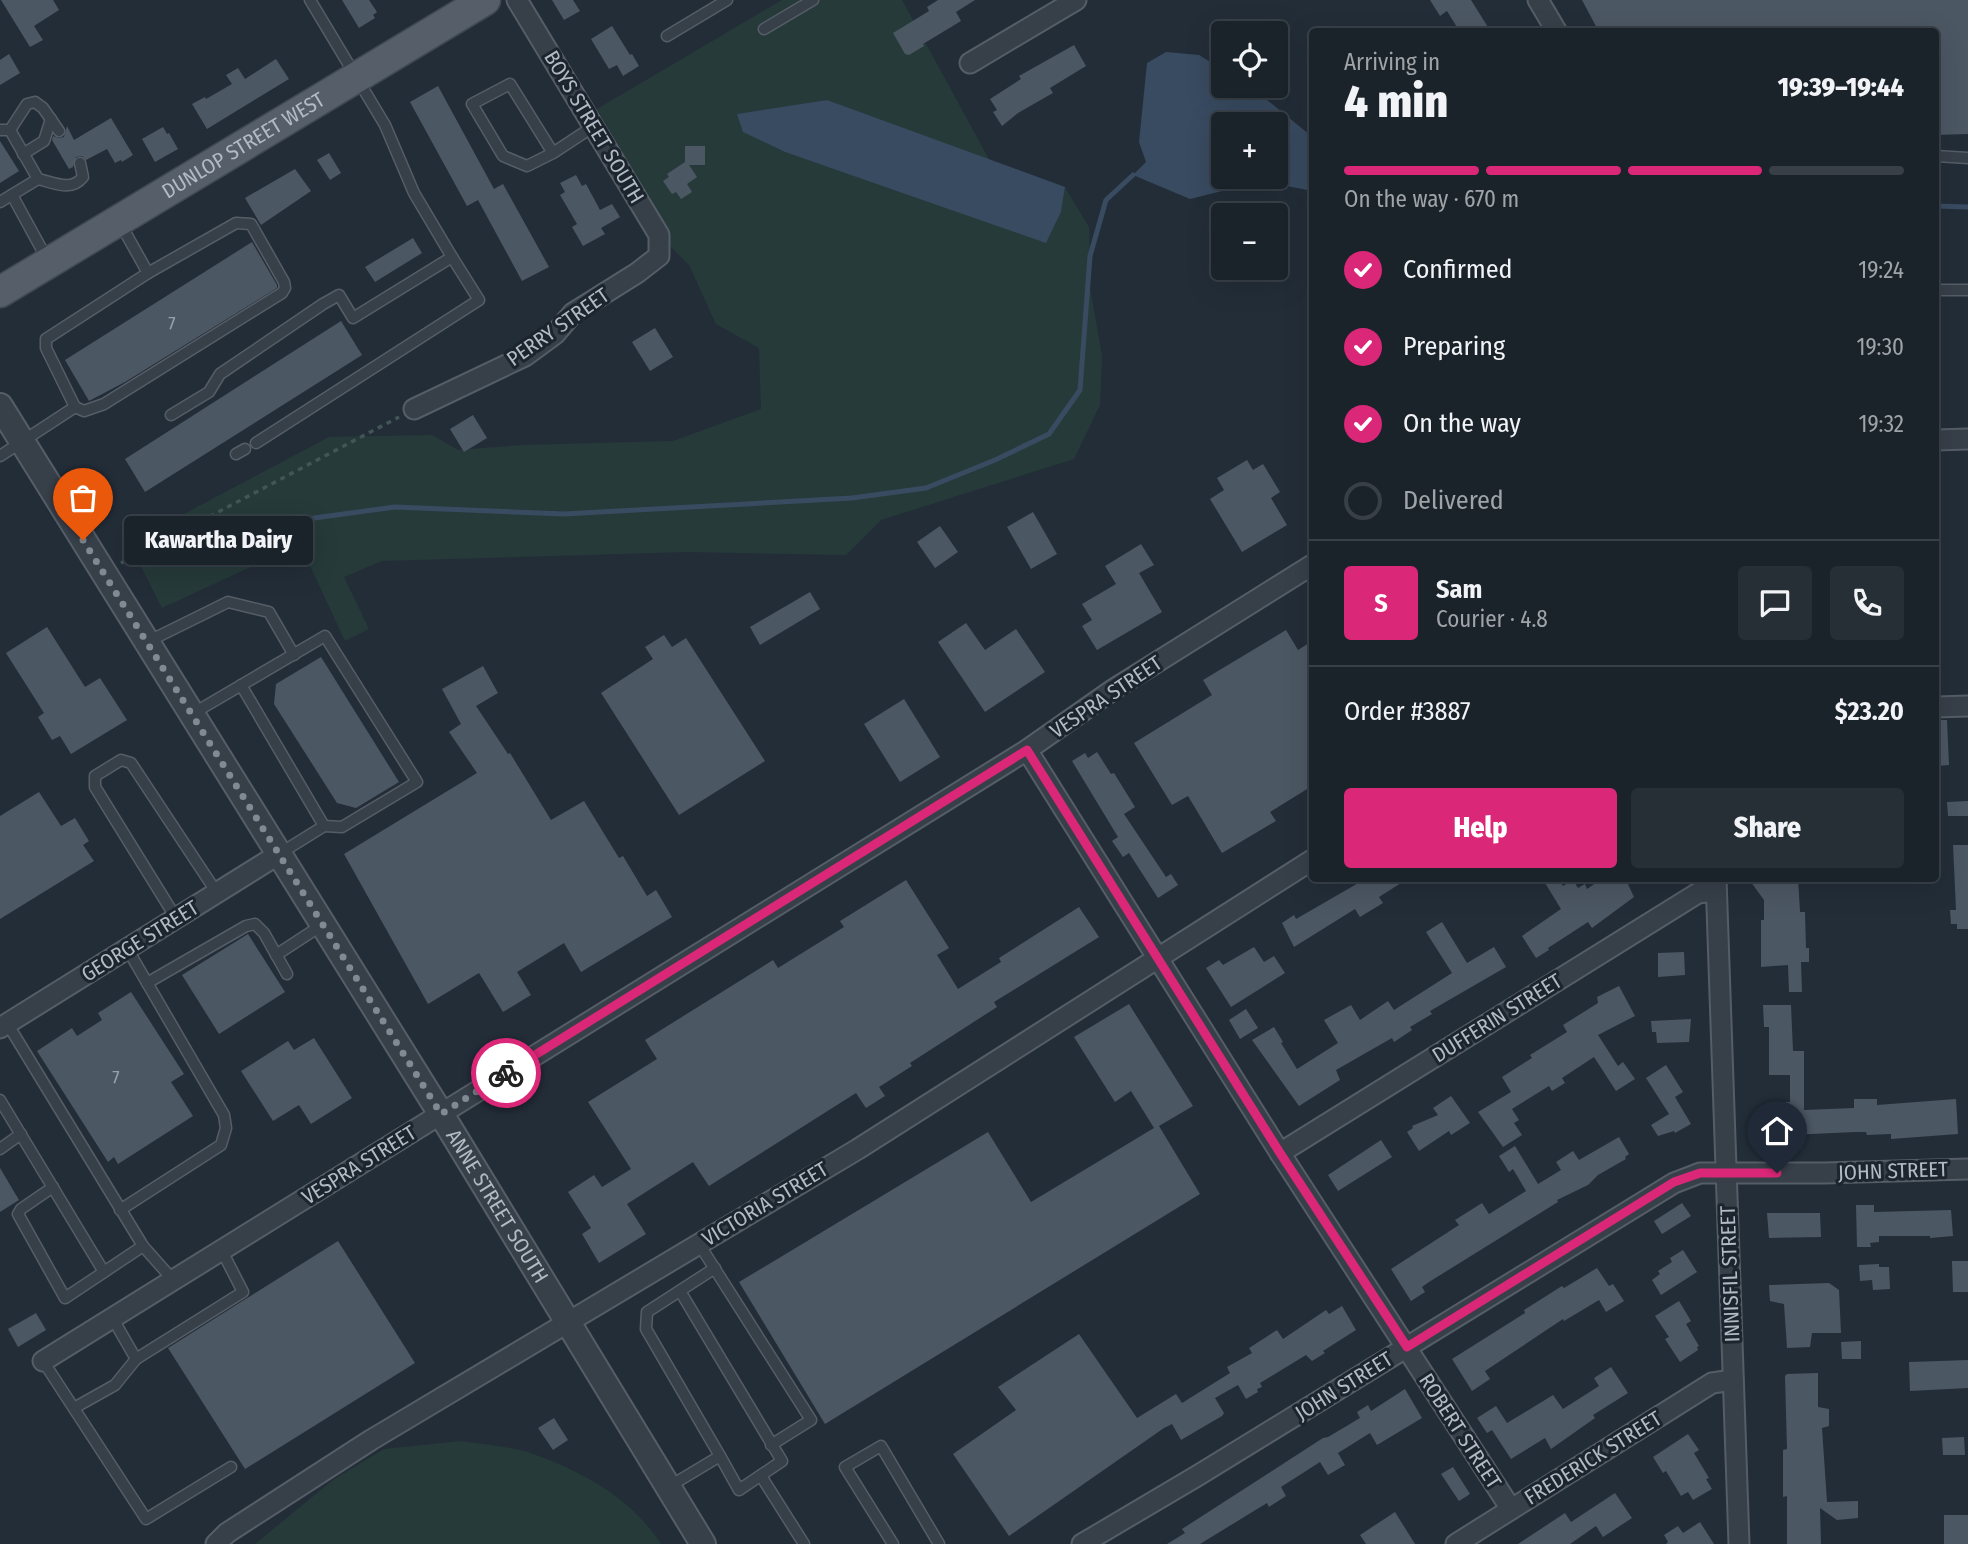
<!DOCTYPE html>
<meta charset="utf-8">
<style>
body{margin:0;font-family:"Fira Sans Condensed",sans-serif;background:#272f36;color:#f1f3f6;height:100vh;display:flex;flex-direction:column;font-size:26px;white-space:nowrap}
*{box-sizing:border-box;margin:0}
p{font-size:23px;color:#9fa4a8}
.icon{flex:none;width:38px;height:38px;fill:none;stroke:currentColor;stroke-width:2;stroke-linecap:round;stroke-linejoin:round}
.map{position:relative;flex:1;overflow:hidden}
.panel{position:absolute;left:1309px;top:28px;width:630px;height:854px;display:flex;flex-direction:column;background:#1a222a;border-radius:7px;box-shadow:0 7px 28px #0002,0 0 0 2px #383f47}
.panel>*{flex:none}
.buttons{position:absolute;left:1211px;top:21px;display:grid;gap:14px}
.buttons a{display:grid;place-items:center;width:77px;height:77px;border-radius:7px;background:#1a222a;box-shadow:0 7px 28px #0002,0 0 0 2px #383f47;font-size:35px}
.pin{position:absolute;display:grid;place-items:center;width:60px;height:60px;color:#fff;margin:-72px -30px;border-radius:50% 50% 50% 0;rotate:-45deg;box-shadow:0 0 7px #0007}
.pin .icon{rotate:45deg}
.courier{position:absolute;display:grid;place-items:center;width:70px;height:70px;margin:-35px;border:5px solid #db2777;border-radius:50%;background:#fff;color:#222;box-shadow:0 2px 9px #0007}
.bubble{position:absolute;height:49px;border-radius:7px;background:#1a222a;box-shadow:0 7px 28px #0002,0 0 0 2px #383f47;font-size:23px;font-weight:800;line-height:49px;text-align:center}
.headline em{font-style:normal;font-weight:800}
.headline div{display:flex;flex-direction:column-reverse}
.headline{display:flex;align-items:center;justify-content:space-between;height:119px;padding:0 35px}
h1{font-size:46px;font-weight:800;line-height:52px}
.bar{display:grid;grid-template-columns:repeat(4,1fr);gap:10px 7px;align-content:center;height:84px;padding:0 35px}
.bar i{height:9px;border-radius:5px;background:#383f47}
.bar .current{background:#db2777}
.bar p{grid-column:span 4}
.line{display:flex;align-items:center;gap:18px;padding:0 35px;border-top:2px solid #383f47}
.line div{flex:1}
.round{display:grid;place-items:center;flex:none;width:74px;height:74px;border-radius:7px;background:#272f36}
ol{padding:0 35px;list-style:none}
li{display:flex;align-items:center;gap:21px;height:77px}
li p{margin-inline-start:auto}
li .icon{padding:7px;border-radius:50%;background:#db2777;color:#fff;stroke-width:4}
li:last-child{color:#9fa4a8}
li i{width:38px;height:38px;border:4px solid #383f47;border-radius:50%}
.button{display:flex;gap:14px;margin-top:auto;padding:14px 35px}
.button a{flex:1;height:80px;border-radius:7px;background:#db2777;color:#fff;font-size:28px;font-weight:800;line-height:80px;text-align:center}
.button a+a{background:#272f36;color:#f1f3f6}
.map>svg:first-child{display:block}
.green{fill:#263a3a}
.water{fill:#394b61;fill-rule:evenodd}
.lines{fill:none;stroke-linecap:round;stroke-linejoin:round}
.stream{stroke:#394b61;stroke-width:5}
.building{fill:#4c5764}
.service-casing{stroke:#555d67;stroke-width:13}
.minor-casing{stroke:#555d67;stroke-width:23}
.tertiary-casing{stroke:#555d67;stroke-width:28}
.primary-casing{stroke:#404852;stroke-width:33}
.path{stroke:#435557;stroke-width:3.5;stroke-dasharray:5 5;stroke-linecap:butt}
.service{stroke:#373f49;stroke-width:10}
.minor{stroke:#373f49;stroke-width:19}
.tertiary{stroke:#373f49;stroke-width:24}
.primary{stroke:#555e69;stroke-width:30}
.done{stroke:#808994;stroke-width:7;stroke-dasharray:0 12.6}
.route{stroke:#db2777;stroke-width:9}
.labels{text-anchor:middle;stroke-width:6;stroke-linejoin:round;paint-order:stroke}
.number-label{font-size:18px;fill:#98a1ad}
.street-label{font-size:21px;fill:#b2bac5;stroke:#1c242d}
</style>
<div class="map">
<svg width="1968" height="1544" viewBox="0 0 1968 1544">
<rect width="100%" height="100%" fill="#232d38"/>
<g class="green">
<path d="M782,0H902L990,161L827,100L738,114L744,132L785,152L1046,242L1061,212L1065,187L1089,227L1090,287L1102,356L1100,405L1074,459L881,520L846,555L687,552L382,561L344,577L369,629L345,641L300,544L162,608L129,543L329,437L432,435L458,450L522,445L673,441L761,409L759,348L716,324L689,265L654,230L638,179L597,109Z"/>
<path d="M461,1441C485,1445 513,1446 536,1455C585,1473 632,1499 661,1544H255L333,1480L384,1449Z"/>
</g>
<g class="water">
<path d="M1166,52L1199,55L1223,70V86H1250L1310,135L1312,139V191L1262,181L1190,199L1133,175L1146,162L1139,142L1147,63ZM1223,124H1276V177H1223Z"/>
<path d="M827,100L1065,187L1061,212L1046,243L785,152L743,132L737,114Z"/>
</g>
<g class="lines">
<g class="stream">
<path d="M1936,206L1968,207"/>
<path d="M196,560L314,518L395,507L564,514L852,498L926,488L995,460L1049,434L1080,390L1090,256L1106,200L1133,175"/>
</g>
</g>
<g class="building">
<path d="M1,0H53L59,10L34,26L43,40L30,47Z"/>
<path d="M342,0H369L377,12L373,15L375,18L359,28Z"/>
<path d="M552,0H573L580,11L564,20Z"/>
<path d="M938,0H975L956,12L961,21L923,44L924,46L909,55L905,54L893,33L929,11L927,7Z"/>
<path d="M1430,0H1471L1491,32H1460L1447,11L1440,16Z"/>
<path d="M1582,0H1968V134L1936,135V32H1599Z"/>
<path d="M612,26L630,55L632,54L639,66L623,76L617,65L609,69L591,39Z"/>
<path d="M1074,45L1086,66L1050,88L1053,93L1018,113L1002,126L993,112L997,110L990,99L1021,79L1019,76Z"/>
<path d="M9,54L20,73L0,85V60Z"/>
<path d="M276,59L289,79L207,129L192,104L205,97L206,99L232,84L226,75L238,68L245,79Z"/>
<path d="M438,86L494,189L503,184L549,267L522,281L478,200L467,206L410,102Z"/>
<path d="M111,118L133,155L122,162L121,160L115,163L107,149L86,160L82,156L76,157L73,167L69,169L52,140L53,136L59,138L64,137L67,126L74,140Z"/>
<path d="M163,127L167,134L169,133L178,149L155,162L142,139Z"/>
<path d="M0,141L19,171L0,183Z"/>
<path d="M685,146H705V165H689L697,177L687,184L692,192L681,199L676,192L672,194L663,181L669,177L667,174L685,162Z"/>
<path d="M329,153L341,173L330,180L317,160Z"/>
<path d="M295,169L311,191L261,225L245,198Z"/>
<path d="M576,175L582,186L586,184L600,210L612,204L620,217L601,228L605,234L583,246L572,227L577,224L560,195L565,192L560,183Z"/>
<path d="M413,238L422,253L375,282L365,267Z"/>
<path d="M252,242L277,285V288L125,382L89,401L65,360Z"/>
<path d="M341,321L362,355L145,492L125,459Z"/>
<path d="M655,328L673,357L650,371L632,342Z"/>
<path d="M473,415L487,438L464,452L450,429Z"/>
<path d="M1247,460L1253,470L1263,464L1280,492L1271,498L1287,525L1242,552L1210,499L1224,490L1217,478Z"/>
<path d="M1033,512L1057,554L1031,569L1007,527Z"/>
<path d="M940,526L958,552L935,568L917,542Z"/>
<path d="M1141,544L1154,565L1139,573L1162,612L1097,650L1082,626L1092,620L1082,604L1116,584L1105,566Z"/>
<path d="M810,592L820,609L760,645L750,627Z"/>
<path d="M966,623L985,650L1016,629L1045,672L985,712L938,642Z"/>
<path d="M47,627L85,687L100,678L127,720L71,754L60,736L52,740L38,717L44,713L6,653Z"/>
<path d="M1286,630L1298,650L1312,641V786L1270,812L1276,821L1222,853L1188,796L1172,805L1134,743L1212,695L1203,680Z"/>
<path d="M664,635L672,647L686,638L765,761L679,815L601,693L653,659L645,647Z"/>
<path d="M321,657L399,782L356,808L337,803L274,704L276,684Z"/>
<path d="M483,666L498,693L476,706L508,754L510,753L551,820L584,801L619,858L623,856L647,896L656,890L672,917L581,972L564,943L517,972L531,995L503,1012L479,973L428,1004L344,854L477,773L449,732L461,724L442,689Z"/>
<path d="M904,699L940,757L900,782L864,724Z"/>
<path d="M1936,720H1947L1949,765L1936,766Z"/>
<path d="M1097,752L1111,774L1114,773L1135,807L1124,814L1166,877L1171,874L1178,885L1158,898L1129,853L1123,857L1112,841L1118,837L1072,761L1085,753L1088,758Z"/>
<path d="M39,792L61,826L75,818L89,841L83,845L94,861L0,919V816Z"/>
<path d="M1968,801V816H1948L1947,802Z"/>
<path d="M1953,845H1968V929H1957V924H1951L1950,910H1956Z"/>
<path d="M1367,878H1409L1379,897L1383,903L1360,917L1355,909L1294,947L1282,923L1294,915L1296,919Z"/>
<path d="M1542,878H1558L1563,886L1573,880L1578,888L1585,884L1587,889L1603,878H1625L1634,897L1592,928L1588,922L1548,948L1549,950L1536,958L1522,936L1561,909Z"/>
<path d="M1748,878H1798L1800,912H1805L1806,948H1809V962H1801L1802,992H1789L1788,965L1761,967V920H1764V900Z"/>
<path d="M906,880L949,948L937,955L958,989L1001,962L999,958L1079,907L1099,937L994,1002L997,1007L910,1063L912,1066L879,1087L885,1096L866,1108L856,1093L709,1186L693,1162L627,1204L646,1234L599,1263L582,1234L591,1228L568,1192L594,1175L602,1187L631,1169L588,1102L657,1059L645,1040L773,960L778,968L844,927L840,921Z"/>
<path d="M1442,922L1467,963L1494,947L1506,967L1430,1011L1432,1014L1410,1027L1412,1030L1394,1042L1392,1038L1336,1070L1340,1080L1299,1106L1252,1040L1274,1027L1283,1042L1281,1043L1297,1069L1338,1043L1324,1020L1351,1005L1360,1020L1388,1001L1394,1010L1452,973L1426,932Z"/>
<path d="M248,934L285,992L219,1034L182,975Z"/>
<path d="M1254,947L1264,962L1274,956L1285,973L1231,1007L1206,968L1219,960L1223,965Z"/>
<path d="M1684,952L1685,975L1658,977V953Z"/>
<path d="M1619,986L1635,1016L1598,1035L1618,1066L1623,1062L1635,1079L1616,1091L1594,1057L1562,1078L1565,1083L1552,1091L1549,1086L1512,1109L1519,1120L1514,1123L1522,1135L1503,1147L1478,1112L1511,1092L1502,1077L1532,1058L1530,1055L1567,1032L1563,1025L1598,1003L1597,997Z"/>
<path d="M131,992L184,1074L171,1082L193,1116L118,1164L114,1157L108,1162L37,1051L72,1028L77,1036L102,1020L98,1013Z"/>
<path d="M1129,1004L1193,1106L1159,1126L1200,1194L825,1424L739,1282L988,1132L1031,1202L1154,1128L1131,1091L1115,1102L1074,1037Z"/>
<path d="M1763,1005H1791L1793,1051H1804V1110L1854,1108V1099H1877V1105L1956,1099L1958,1134L1891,1139V1134L1867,1135L1866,1132H1855L1770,1136L1769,1103L1790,1102V1075H1769V1027H1764Z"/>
<path d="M1246,1009L1258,1028L1240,1039L1229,1020Z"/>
<path d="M1691,1019L1689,1042L1657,1043L1656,1032H1652L1651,1021Z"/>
<path d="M314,1038L352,1098L311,1124L299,1105L273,1121L241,1071L288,1041L294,1050Z"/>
<path d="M1666,1065L1683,1092L1675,1097L1691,1124L1675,1133L1674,1131L1658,1136L1651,1125L1669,1114L1646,1078Z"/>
<path d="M1451,1096L1470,1123L1451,1135L1449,1131L1419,1151L1407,1132L1413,1128L1412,1126L1438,1115L1433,1108Z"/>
<path d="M1619,1137L1629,1154L1625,1157L1626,1159L1598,1175L1588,1185L1557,1200L1558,1202L1429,1282L1422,1287L1425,1292L1411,1301L1391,1269L1459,1225L1455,1220L1482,1203L1489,1214L1526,1191L1513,1169L1509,1172L1499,1156L1515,1146L1538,1184L1561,1170L1556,1162L1573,1151L1579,1160Z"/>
<path d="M1381,1140L1392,1157L1338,1191L1328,1175Z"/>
<path d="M0,1168L19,1200L0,1212Z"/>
<path d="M1682,1203L1691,1216L1662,1234L1654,1221Z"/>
<path d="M1856,1205H1874V1212L1951,1210L1953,1236L1930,1238V1236H1879V1242L1870,1243L1871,1247H1857Z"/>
<path d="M1767,1213H1820L1821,1237L1769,1238Z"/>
<path d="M338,1241L415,1363L245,1469L168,1348Z"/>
<path d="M1683,1250L1697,1272L1661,1295L1652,1280L1660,1274L1658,1271L1672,1262L1670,1258Z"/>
<path d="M1952,1261H1968V1292H1953Z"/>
<path d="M1879,1264V1267H1889L1890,1289L1873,1290L1872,1280L1860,1281L1859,1265Z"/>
<path d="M1597,1268L1609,1286L1613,1284L1624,1301L1606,1312L1599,1300L1564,1321L1563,1319L1485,1371L1490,1379L1472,1391L1452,1359L1525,1313L1524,1310L1562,1286L1564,1288Z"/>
<path d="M1829,1283L1839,1290L1841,1333H1812L1810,1347L1787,1348L1784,1304L1770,1301L1769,1285Z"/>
<path d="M1679,1301L1691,1321L1686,1324L1699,1346L1697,1347L1698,1350L1680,1362L1665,1339L1669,1337L1655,1316Z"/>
<path d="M1342,1306L1356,1330L1323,1351L1325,1353L1312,1361L1306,1355L1260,1383L1262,1387L1257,1389L1258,1392L1246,1399L1238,1385L1215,1398L1224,1413L1222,1416L1181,1440L1172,1424L1164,1428L1009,1536L953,1454L1016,1410L998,1387L1079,1334L1137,1418L1176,1394L1182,1403L1230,1373L1227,1367L1252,1353L1249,1348L1277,1330L1283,1339L1326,1310L1329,1314Z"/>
<path d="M36,1313L46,1330L18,1347L8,1329Z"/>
<path d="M1861,1341V1359H1842L1841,1342Z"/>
<path d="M1968,1360V1388L1910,1391L1909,1362Z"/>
<path d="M1611,1367L1628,1393L1593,1415L1595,1418L1551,1449L1545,1438L1511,1459L1492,1430L1487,1433L1477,1418L1496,1406L1507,1423L1553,1395L1563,1409L1599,1386L1594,1378Z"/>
<path d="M1818,1373V1407L1829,1409V1426L1822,1428L1827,1502L1858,1501V1518L1837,1520L1820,1508L1821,1544H1787V1496L1783,1497V1450L1787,1449L1785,1376L1787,1374Z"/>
<path d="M1405,1389L1422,1418L1377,1445L1370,1433L1338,1453L1345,1465L1328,1475L1320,1462L1281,1487L1286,1496L1269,1507L1267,1503L1200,1544H1167L1185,1533L1182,1529L1323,1438L1328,1437L1360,1418L1357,1412L1368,1405L1371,1411Z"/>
<path d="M554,1418L568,1440L553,1450L538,1428Z"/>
<path d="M1688,1434L1699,1450L1694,1453L1709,1478L1706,1479L1712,1489L1693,1500L1688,1492L1681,1496L1666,1471L1663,1473L1653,1457Z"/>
<path d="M1964,1437L1965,1455H1943L1942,1438Z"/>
<path d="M1453,1467L1470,1494L1459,1501L1441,1474Z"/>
<path d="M1615,1493L1632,1518L1603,1537L1596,1526L1570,1544H1518L1565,1513L1571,1522Z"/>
<path d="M1395,1512L1415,1544H1366L1360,1535Z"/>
<rect x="1944" y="1515" width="24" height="29"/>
<path d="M1700,1522L1714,1544H1666L1668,1542L1664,1535L1678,1526L1683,1533Z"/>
</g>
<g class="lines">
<g class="service-casing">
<g id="service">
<path d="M764,29L813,0"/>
<path d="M667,36L727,0"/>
<path d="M0,130H10L38,179L0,202"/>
<path d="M10,130L27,104L35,102L43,108L59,131"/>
<path d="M553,153L510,84L472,104L503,156L527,166L553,153L594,126"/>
<path d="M23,154L44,141L51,119"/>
<path d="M1936,156L1968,158"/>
<path d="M38,179C55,183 71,192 83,177L80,163"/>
<path d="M12,195L47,259"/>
<path d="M1936,290H1968"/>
<path d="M75,407L84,411L104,404L282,293L285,288L284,282L251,224L236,223L148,273"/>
<path d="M171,415L209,392L220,374L323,304L339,295L353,318L452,257L414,193L385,125L310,0"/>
<path d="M256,443L479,300L452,257"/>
<path d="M236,454L245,449"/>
<path d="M0,456L75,407L46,348V339L148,273L120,223"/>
<path d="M147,642L228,602L269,612L294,655"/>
<path d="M241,685L324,826L279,854"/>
<path d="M192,714L325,636L417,782L342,827L324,826"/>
<path d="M176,918L95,787V776L121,760L131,763L217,893"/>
<path d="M276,955L322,925"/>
<path d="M147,983L246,926L255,924L264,933L287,974"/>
<path d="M7,1023L143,1246L174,1281"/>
<path d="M0,1100L104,1272L143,1246"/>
<path d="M0,1149L21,1134"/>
<path d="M53,1187L21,1209L18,1214L65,1298L104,1272"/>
<path d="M120,1210L221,1145L226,1128L224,1115L128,950"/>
<path d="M699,1244L811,1420L771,1445"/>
<path d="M680,1291L782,1461L739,1490L720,1456"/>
<path d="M113,1319L136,1359L243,1292L222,1251"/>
<path d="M43,1361L146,1519L231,1467"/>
<path d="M74,1408L115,1385L136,1359"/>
<path d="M761,1476L804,1544"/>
<path d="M670,1486L720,1456L646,1329L647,1312L715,1268"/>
<path d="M893,1544L845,1467L881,1446L939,1544"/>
</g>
</g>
<g class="minor-casing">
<g id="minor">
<path d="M1538,0L1557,32"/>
<path d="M970,63L1076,0"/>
<path d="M414,409L525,356L555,334L573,313L637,273L659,256V235L517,0"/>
<path d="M1936,440L1968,439"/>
<path d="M1936,707L1968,706"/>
<path d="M1027,750L1280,1153L1511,1509"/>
<path d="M1716,878L1739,1544"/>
<path d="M0,1028L279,854"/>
<path d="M1280,1153L1698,893L1716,891"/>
<path d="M43,1361L1027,750L1114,689L1312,565"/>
<path d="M216,1544L227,1533L371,1440L858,1149L1312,860"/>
<path d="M1082,1544L1197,1476L1674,1183L1700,1173H1824L1968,1169"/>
<path d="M1456,1544L1712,1383L1733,1380"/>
</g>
</g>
<g class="tertiary-casing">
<g id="tertiary">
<path id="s1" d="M0,406L441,1114L703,1544"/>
</g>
</g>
<g class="primary-casing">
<g id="primary">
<path id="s2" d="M0,292L485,0"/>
</g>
</g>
<path class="path" d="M121,563L399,417"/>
<use href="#service" class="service"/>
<use href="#minor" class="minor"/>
<use href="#tertiary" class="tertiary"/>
<use href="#primary" class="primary"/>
</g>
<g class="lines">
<path class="done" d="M83,540L441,1114L506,1073"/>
<path class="route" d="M506,1073L1027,750L1280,1153L1407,1347L1674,1182L1700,1173H1777"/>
</g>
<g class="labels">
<g class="number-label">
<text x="172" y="330">7</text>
<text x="116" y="1084">7</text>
</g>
<g class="street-label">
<text transform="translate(594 127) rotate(59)" y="7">BOYS STREET SOUTH</text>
<text dy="7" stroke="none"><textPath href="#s2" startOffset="284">DUNLOP STREET WEST</textPath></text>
<text transform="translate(558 327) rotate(-35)" y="7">PERRY STREET</text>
<text transform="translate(1106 697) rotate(-34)" y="7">VESPRA STREET</text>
<text transform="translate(140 941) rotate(-32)" y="7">GEORGE STREET</text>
<text transform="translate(1497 1018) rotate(-32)" y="7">DUFFERIN STREET</text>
<text transform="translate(359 1165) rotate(-32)" y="7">VESPRA STREET</text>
<text transform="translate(1893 1171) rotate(-2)" y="7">JOHN STREET</text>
<text transform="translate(765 1204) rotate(-31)" y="7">VICTORIA STREET</text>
<text dy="7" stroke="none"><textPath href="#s1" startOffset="942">ANNE STREET SOUTH</textPath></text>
<text transform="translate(1730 1274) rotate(-92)" y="7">INNISFIL STREET</text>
<text transform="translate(1344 1386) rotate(-32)" y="7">JOHN STREET</text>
<text transform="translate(1460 1431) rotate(57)" y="7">ROBERT STREET</text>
<text transform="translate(1593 1458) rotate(-32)" y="7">FREDERICK STREET</text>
</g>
</g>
</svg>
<div class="buttons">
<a><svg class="icon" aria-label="locate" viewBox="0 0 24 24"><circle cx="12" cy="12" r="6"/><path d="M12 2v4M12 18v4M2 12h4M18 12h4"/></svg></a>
<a>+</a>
<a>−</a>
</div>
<div class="pin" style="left:83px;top:540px;background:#ea580c"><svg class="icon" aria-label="bag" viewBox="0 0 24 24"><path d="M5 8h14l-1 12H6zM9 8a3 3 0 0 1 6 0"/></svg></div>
<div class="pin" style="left:1777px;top:1173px;background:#1f2937"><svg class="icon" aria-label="home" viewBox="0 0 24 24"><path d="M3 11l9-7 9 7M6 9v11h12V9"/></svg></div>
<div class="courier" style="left:506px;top:1073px"><svg class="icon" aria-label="bike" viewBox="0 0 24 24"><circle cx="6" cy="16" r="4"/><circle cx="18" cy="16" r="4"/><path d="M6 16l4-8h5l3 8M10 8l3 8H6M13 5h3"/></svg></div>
<div class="bubble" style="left:124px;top:516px;width:189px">Kawartha Dairy</div>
<section class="panel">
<div class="headline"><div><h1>4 min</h1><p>Arriving in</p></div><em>19:39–19:44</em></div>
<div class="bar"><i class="current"></i><i class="current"></i><i class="current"></i><i></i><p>On the way · 670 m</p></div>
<ol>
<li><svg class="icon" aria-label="check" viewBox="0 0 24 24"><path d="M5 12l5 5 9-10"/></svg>Confirmed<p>19:24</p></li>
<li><svg class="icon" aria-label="check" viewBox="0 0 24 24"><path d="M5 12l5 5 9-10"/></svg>Preparing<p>19:30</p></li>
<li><svg class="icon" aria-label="check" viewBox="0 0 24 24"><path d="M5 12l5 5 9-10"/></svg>On the way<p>19:32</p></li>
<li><i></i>Delivered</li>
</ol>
<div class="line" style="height:126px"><b class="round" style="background:#db2777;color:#fff">S</b><div><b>Sam</b><p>Courier · 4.8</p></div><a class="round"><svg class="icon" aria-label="chat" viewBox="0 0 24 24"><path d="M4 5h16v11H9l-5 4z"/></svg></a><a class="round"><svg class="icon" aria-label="phone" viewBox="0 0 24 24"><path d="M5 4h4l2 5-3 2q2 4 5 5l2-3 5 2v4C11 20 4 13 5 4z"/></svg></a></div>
<div class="line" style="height:91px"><div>Order #3887</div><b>$23.20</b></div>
<div class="button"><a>Help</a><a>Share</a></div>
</section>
</div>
